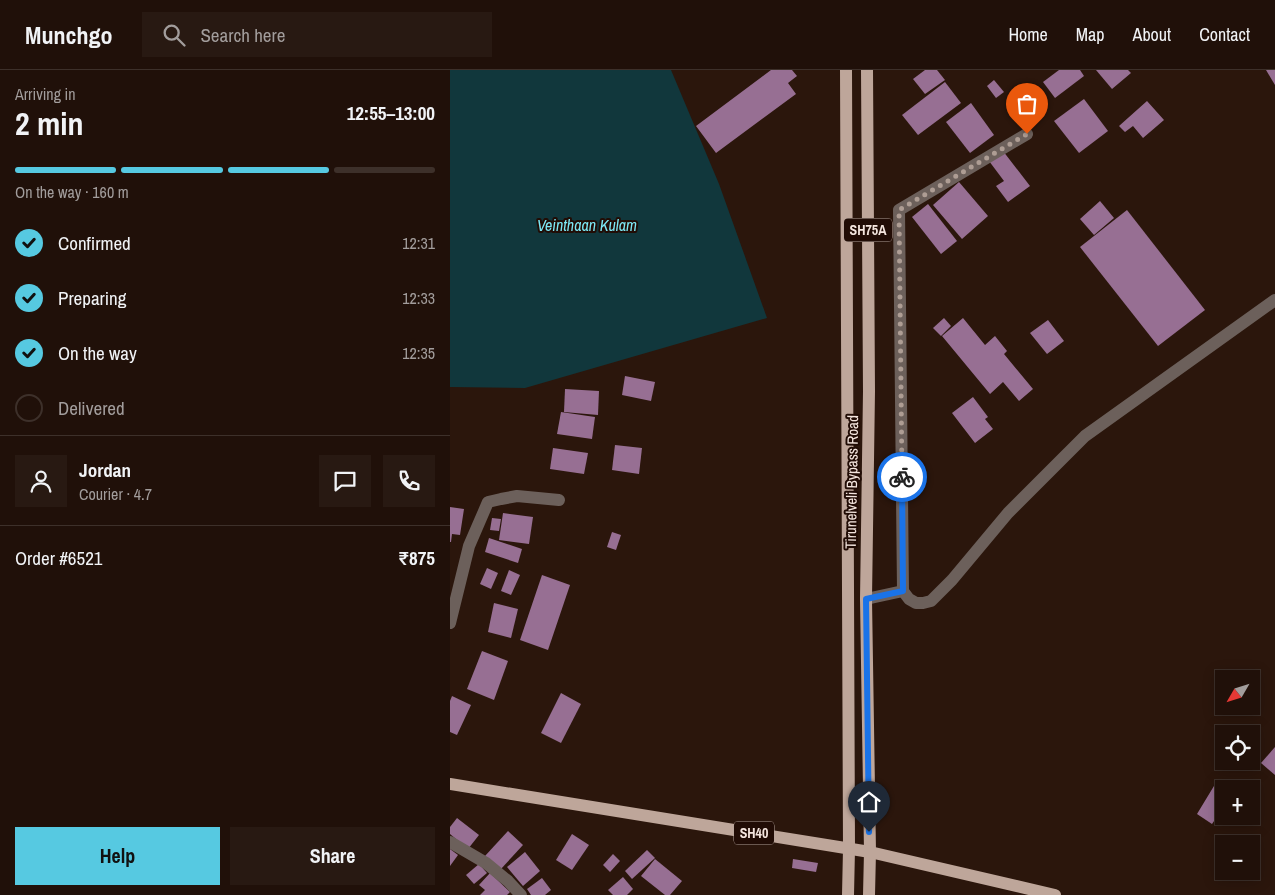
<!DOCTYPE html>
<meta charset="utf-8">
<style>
body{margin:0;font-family:"Archivo Narrow",sans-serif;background:#281912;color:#f1f3f6;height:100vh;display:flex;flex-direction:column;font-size:19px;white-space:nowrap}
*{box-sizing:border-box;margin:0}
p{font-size:16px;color:#a29d9c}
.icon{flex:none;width:28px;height:28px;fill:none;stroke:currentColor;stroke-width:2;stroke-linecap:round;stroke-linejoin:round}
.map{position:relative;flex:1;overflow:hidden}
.details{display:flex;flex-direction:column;background:#201009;width:450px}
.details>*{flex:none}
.needle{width:32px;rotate:231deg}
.controls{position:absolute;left:765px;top:600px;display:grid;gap:10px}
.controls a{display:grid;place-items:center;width:45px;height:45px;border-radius:0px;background:#201009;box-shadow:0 2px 12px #0003,0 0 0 1px #3d302a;font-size:25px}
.pin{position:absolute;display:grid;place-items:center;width:42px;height:42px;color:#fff;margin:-51px -21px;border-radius:50% 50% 50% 0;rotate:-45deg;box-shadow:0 0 5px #0007}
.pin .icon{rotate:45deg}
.courier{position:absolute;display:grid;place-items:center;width:50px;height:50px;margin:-25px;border:4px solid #1a73e8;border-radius:50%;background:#fff;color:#222;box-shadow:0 1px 6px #0007}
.overview em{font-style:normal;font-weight:800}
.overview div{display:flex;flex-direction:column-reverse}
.overview{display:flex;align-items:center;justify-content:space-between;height:85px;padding:0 15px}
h1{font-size:32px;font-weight:800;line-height:38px}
.bar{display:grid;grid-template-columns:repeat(4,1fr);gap:8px 5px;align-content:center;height:60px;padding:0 15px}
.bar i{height:6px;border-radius:4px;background:#3d302a}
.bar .selected{background:#56c9e1}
.bar p{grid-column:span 4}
.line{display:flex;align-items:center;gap:12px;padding:0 15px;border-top:1px solid #3d302a}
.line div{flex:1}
.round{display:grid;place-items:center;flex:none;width:52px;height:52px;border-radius:0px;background:#281912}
ol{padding:0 15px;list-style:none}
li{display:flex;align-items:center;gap:15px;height:55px}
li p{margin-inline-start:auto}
li .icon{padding:5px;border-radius:50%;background:#56c9e1;color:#111;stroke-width:4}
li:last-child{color:#a29d9c}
li i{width:28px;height:28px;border:2px solid #3d302a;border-radius:50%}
.action{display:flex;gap:10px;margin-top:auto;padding:10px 15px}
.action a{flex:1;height:58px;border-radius:0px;background:#56c9e1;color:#111;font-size:20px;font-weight:800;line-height:58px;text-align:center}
.action a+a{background:#281912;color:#f1f3f6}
header{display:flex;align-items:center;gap:30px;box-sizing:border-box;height:70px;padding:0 25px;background:#201009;border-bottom:1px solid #3d302a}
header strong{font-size:24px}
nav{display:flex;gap:28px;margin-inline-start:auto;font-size:18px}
.search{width:350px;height:45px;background:#281912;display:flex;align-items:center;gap:12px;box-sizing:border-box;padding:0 18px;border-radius:0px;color:#a29d9c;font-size:19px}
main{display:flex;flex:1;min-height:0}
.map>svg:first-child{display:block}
.water{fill:#11373c}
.building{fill:#976f93}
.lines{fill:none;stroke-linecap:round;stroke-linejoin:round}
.street{stroke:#6c605b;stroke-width:12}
.primary{stroke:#bea69a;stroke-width:12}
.done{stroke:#ae9d94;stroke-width:5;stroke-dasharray:0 9}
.route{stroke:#1a73e8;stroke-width:6}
.labels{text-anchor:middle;stroke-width:4;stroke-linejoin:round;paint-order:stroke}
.shield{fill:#210c05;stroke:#b5a49d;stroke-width:1}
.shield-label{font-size:14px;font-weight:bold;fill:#f4e5de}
.street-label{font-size:15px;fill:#f4e5de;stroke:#210c05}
.water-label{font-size:16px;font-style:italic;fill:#7ce9f6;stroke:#210c05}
</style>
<header>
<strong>Munchgo</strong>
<div class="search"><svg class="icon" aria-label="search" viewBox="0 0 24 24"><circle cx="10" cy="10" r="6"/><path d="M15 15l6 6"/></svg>Search here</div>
<nav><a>Home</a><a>Map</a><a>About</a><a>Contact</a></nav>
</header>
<main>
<section class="details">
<div class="overview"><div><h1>2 min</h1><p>Arriving in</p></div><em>12:55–13:00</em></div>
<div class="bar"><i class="selected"></i><i class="selected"></i><i class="selected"></i><i></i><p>On the way · 160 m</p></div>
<ol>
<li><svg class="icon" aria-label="check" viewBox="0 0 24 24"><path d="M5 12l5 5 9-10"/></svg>Confirmed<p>12:31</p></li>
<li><svg class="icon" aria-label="check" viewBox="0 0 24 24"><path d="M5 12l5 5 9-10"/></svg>Preparing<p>12:33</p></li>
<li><svg class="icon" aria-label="check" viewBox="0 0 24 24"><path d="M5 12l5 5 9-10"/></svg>On the way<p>12:35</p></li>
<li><i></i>Delivered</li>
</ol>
<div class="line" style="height:90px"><a class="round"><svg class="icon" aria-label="person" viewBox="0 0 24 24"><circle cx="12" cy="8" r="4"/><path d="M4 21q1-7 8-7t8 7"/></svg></a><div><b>Jordan</b><p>Courier · 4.7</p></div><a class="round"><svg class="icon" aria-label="chat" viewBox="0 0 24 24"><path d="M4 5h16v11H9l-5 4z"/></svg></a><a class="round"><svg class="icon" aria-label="phone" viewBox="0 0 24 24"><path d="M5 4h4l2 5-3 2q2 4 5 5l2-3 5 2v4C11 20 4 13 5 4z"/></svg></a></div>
<div class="line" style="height:65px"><div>Order #6521</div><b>₹875</b></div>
<div class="action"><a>Help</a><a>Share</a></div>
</section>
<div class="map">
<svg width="825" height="825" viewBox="0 0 825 825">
<rect width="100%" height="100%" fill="#2b160c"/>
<path class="water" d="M0,0H221L269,114L317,248L75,318L0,317Z"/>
<g class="building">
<path d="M321,0H342L347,6L338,13L346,24L266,83L246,56Z"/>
<path d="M475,0H487L495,10L475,24L463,9Z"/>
<path d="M609,0H630L634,6L605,28L593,12Z"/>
<path d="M646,0H678L681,3L662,19Z"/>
<path d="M816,0H825V15Z"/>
<path d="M544,10L554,22L546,28L537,16Z"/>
<path d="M495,12L511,33L468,65L452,45Z"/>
<path d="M634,29L658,61L629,83L604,51Z"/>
<path d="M697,31L714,50L693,68L683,56L675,62L669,56Z"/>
<path d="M521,33L544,65L520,83L496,52Z"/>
<path d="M553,81L580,116L558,132L546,116L554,111L539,91Z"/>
<path d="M509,112L538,146L512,169L483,135Z"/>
<path d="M650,131L664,148L644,165L630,149Z"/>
<path d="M478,134L507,171L491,184L462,147Z"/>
<path d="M677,140L755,240L708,276L630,177Z"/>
<path d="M494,248L501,256L491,266L483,258Z"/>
<path d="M513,248L535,275L545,266L557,281L554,284L583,319L569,331L553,312L540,324L492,266Z"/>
<path d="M598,250L614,271L597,284L580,263Z"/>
<path d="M175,306L205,312L201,331L172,325Z"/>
<path d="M115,319L149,321L148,345L114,342Z"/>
<path d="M523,327L538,347L535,349L543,359L525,373L502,343Z"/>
<path d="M111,342L145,347L142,369L107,364Z"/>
<path d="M165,375L192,378L189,404L162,400Z"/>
<path d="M103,378L138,383L134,404L100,399Z"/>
<path d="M0,437L14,439L10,465L2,464L1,472H0Z"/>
<path d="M53,443L83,447L79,474L49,470Z"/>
<path d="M42,448L51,449L49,461L40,460Z"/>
<path d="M162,462L171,465L166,480L157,477Z"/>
<path d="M39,468L72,479L68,493L35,482Z"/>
<path d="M37,498L48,503L41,519L30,514Z"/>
<path d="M59,500L70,505L61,525L51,521Z"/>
<path d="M92,505L120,515L98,580L70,570Z"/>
<path d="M44,533L68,539L61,568L38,562Z"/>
<path d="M32,581L58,591L44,630L17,619Z"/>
<path d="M111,623L131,634L111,673L91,663Z"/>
<path d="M2,626L21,635L7,665L0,662V631Z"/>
<path d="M825,677V705L811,693Z"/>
<path d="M767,711L779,719H774V736L762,754L747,744Z"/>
<path d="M7,748L29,765L18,779L0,764V757Z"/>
<path d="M58,761L73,775L50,800L35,786Z"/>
<path d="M122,764L139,775L122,800L106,790Z"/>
<path d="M0,779L8,785L0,796Z"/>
<path d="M197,780L205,788L182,809L175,801Z"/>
<path d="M75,782L90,801L73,816L57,797Z"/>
<path d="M163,784L170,791L160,802L153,795Z"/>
<path d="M205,789L232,811L220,825H215L191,806Z"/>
<path d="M343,789L368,793L366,802L342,798Z"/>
<path d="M29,794L37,803L24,814L16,805Z"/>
<path d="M40,803L60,822L57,825H30L35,820L29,815Z"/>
<path d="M173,807L183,819L177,825H163L158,820Z"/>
<path d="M92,808L101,820L95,825H81L77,819Z"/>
</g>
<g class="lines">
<g class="street">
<path d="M453,521L449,140L577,64"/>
<path d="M416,529L453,521L459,529L466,533H473L481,531L502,510L558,443L635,366L825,230"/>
<path d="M0,553L19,476L38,432L51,429L67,426L109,430"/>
<path d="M0,772L36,793L58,811L71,825"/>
</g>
<g class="primary">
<path d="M396,0L399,779L398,825"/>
<path d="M417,0L419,321L416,529L420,782L419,825"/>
<path d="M0,714L420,782L605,825"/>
</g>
</g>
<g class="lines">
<path class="done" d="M452,407L449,140L577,64"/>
<path class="route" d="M419,762L416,529L453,521L452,407"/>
</g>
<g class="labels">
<g class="shield">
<rect x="394" y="148.5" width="48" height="23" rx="4"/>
<rect x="284" y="751.5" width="40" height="23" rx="4"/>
</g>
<g class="shield-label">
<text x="418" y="165">SH75A</text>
<text x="304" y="768">SH40</text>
</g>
<g class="street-label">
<text transform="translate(402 412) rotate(-89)" y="5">Tirunelveli Bypass Road</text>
</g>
<g class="water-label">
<text x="137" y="161">Veinthaan Kulam</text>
</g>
</g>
</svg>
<div class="controls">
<a><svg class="needle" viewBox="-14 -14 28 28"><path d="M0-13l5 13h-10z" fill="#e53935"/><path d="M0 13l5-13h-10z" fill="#a29d9c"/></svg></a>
<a><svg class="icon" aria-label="locate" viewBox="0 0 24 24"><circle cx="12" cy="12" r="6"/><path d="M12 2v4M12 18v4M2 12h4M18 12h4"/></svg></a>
<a>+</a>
<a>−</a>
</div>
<div class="pin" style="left:577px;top:64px;background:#ea580c"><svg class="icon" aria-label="bag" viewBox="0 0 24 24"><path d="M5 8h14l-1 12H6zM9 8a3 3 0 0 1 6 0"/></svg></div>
<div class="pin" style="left:419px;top:762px;background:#1f2937"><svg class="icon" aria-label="home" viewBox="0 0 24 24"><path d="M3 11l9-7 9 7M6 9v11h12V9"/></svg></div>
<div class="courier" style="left:452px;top:407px"><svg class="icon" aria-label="bike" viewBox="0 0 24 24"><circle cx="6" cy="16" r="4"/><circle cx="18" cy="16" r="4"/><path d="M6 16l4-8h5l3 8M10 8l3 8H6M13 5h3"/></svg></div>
</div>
</main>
